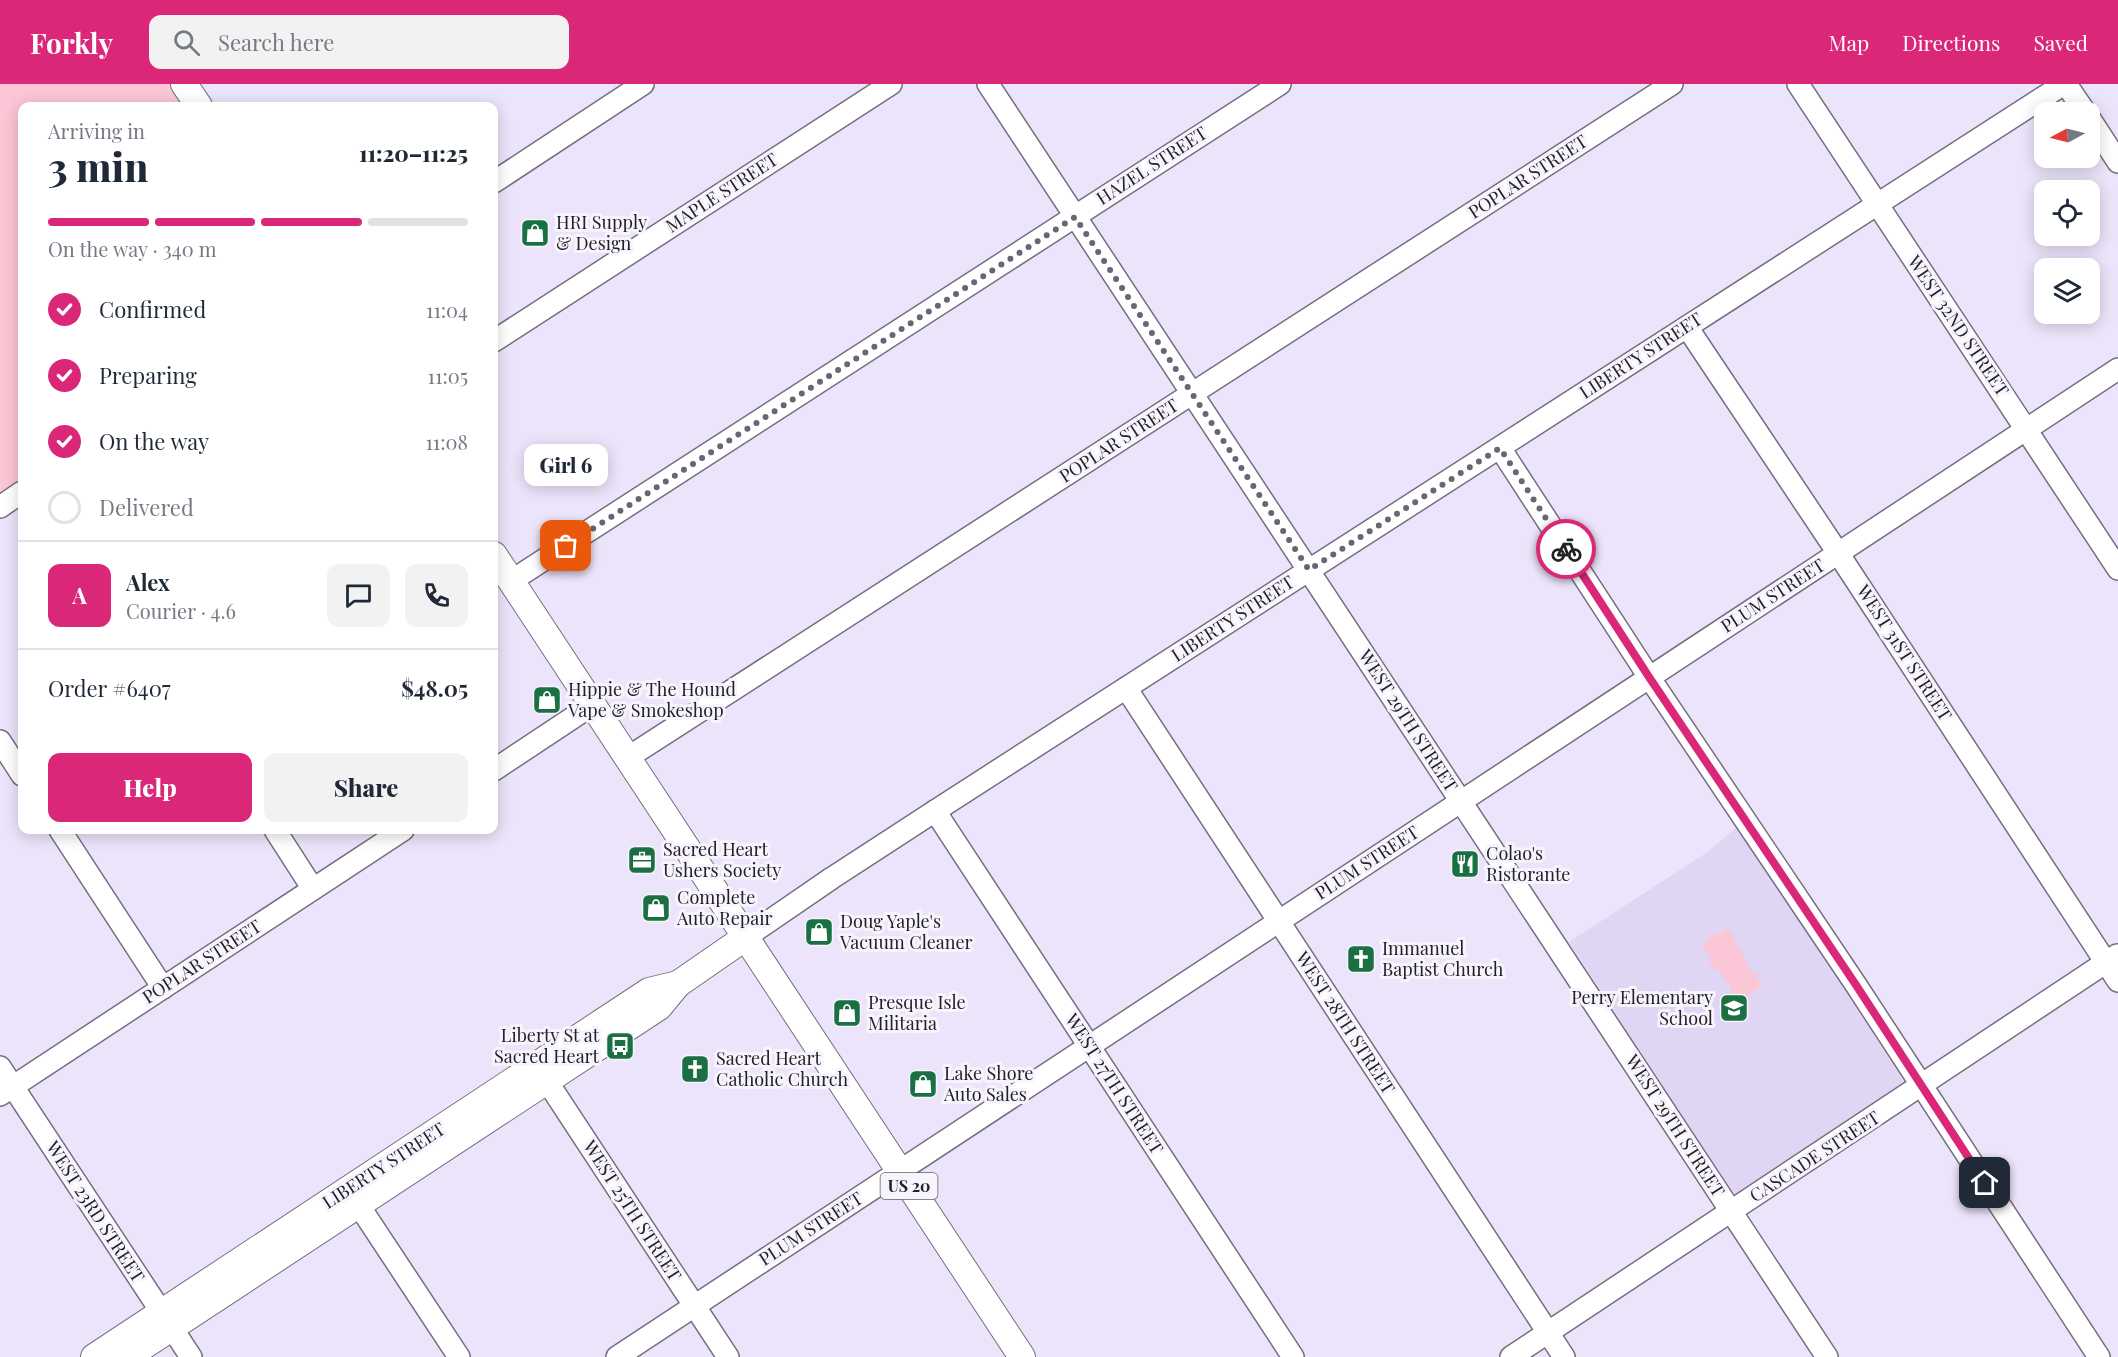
<!DOCTYPE html>
<meta charset="utf-8">
<style>
body{margin:0;font-family:"Playfair Display",serif;background:#f2f2f3;color:#1f2937;height:100vh;display:flex;flex-direction:column;font-size:22px;white-space:nowrap}
*{box-sizing:border-box;margin:0}
p{font-size:20px;color:#747a83}
.icon{flex:none;width:33px;height:33px;fill:none;stroke:currentColor;stroke-width:2;stroke-linecap:round;stroke-linejoin:round}
.map{position:relative;flex:1;overflow:hidden}
.sheet{position:absolute;left:18px;top:18px;width:480px;height:732px;display:flex;flex-direction:column;background:#fff;border-radius:12px;box-shadow:0 3px 15px #0003}
.sheet>*{flex:none}
.needle{width:39px;rotate:263deg}
.tools{position:absolute;left:2034px;top:18px;display:grid;gap:12px}
.tools a{display:grid;place-items:center;width:66px;height:66px;border-radius:12px;background:#fff;box-shadow:0 3px 15px #0003;font-size:30px}
.pin{position:absolute;display:grid;place-items:center;width:51px;height:51px;color:#fff;margin:-26px;border-radius:12px;box-shadow:0 3px 9px #0006}
.courier{position:absolute;display:grid;place-items:center;width:60px;height:60px;margin:-30px;border:4px solid #db2777;border-radius:50%;background:#fff;color:#222;box-shadow:0 2px 8px #0007}
.bubble{position:absolute;height:42px;border-radius:12px;background:#fff;box-shadow:0 3px 15px #0003;font-size:20px;font-weight:800;line-height:42px;text-align:center}
.head em{font-style:normal;font-weight:800}
.head div{display:flex;flex-direction:column-reverse}
.head{display:flex;align-items:center;justify-content:space-between;height:102px;padding:0 30px}
h1{font-size:39px;font-weight:800;line-height:45px}
.bar{display:grid;grid-template-columns:repeat(4,1fr);gap:9px 6px;align-content:center;height:72px;padding:0 30px}
.bar i{height:8px;border-radius:4px;background:#e0e1e3}
.bar .active{background:#db2777}
.bar p{grid-column:span 4}
.line{display:flex;align-items:center;gap:15px;padding:0 30px;border-top:2px solid #e0e1e3}
.line div{flex:1}
.round{display:grid;place-items:center;flex:none;width:63px;height:63px;border-radius:12px;background:#f2f2f3}
ol{padding:0 30px;list-style:none}
li{display:flex;align-items:center;gap:18px;height:66px}
li p{margin-inline-start:auto}
li .icon{padding:6px;border-radius:50%;background:#db2777;color:#fff;stroke-width:4}
li:last-child{color:#747a83}
li i{width:33px;height:33px;border:3px solid #e0e1e3;border-radius:50%}
.primary-button{display:flex;gap:12px;margin-top:auto;padding:12px 30px}
.primary-button a{flex:1;height:69px;border-radius:12px;background:#db2777;color:#fff;font-size:24px;font-weight:800;line-height:69px;text-align:center}
.primary-button a+a{background:#f2f2f3;color:#1f2937}
header{display:flex;align-items:center;gap:36px;box-sizing:border-box;height:84px;padding:0 30px;background:#db2777;color:#fff}
header strong{font-size:28px}
nav{display:flex;gap:33px;margin-inline-start:auto;font-size:21px}
.search{width:420px;height:54px;background:#f2f2f3;display:flex;align-items:center;gap:15px;box-sizing:border-box;padding:0 21px;border-radius:12px;color:#747a83;font-size:22px}
.map>svg:first-child{display:block}
.built{fill:#e0d6f3}
.green{fill:#fbc6d5}
.lines{fill:none;stroke-linecap:round;stroke-linejoin:round}
.minor-casing{stroke:#756e81;stroke-width:24}
.major-casing{stroke:#756e81;stroke-width:28}
.minor{stroke:#fff;stroke-width:21}
.major{stroke:#fff;stroke-width:26}
.done{stroke:#696572;stroke-width:6;stroke-dasharray:0 10.8}
.route{stroke:#db2777;stroke-width:8}
.labels{text-anchor:middle;stroke-width:6;stroke-linejoin:round;paint-order:stroke}
.shield{fill:#f7f4fd;stroke:#636068;stroke-width:1.5}
.shield-label{font-size:16px;font-weight:bold;fill:#232028}
.street-label{font-size:18px;fill:#232028;stroke:#f7f4fd}
.poi-label{font-size:18px;fill:#232028;stroke:#f7f4fd;text-anchor:start}
</style>
<header>
<strong>Forkly</strong>
<div class="search"><svg class="icon" aria-label="search" viewBox="0 0 24 24"><circle cx="10" cy="10" r="6"/><path d="M15 15l6 6"/></svg>Search here</div>
<nav><a>Map</a><a>Directions</a><a>Saved</a></nav>
</header>
<div class="map">
<svg width="2118" height="1273" viewBox="0 0 2118 1273">
<rect width="100%" height="100%" fill="#ece4fa"/>
<path class="built" d="M1737,743L1904,997L1903,1000L1736,1110L1730,1106L1569,858L1706,769Z"/>
<g class="green">
<path d="M0,0H171L185,22H22V397L0,413Z"/>
<path d="M1727,844L1736,856L1734,860C1743,865 1742,869 1745,876C1746,881 1751,886 1753,890L1757,888L1759,891L1756,894L1762,899V902L1734,919L1729,914L1731,904L1719,886H1714L1709,878L1711,874L1702,861L1709,856L1710,851H1718Z"/>
</g>
<g class="lines">
<g class="minor-casing">
<g id="minor">
<path d="M988,0L1827,1273"/>
<path d="M1798,0L2118,485"/>
<path d="M2066,0L2085,28"/>
<path d="M2090,35L2118,78"/>
<path d="M494,98L643,0"/>
<path d="M1687,243L1838,469L2118,897"/>
<path d="M494,257L891,0"/>
<path d="M1500,364L1649,593L1856,901L2099,1273"/>
<path d="M0,423L22,408"/>
<path d="M511,497L1280,0"/>
<path d="M1126,604L1564,1273"/>
<path d="M0,657L22,691"/>
<path d="M627,674L1672,0"/>
<path d="M494,686L592,621"/>
<path d="M935,727L1293,1273"/>
<path d="M60,746L163,904"/>
<path d="M275,746L313,805"/>
<path d="M746,853L832,794L935,727L2064,0"/>
<path d="M0,983L191,1273"/>
<path d="M539,985L728,1273"/>
<path d="M0,1011L403,746"/>
<path d="M350,1108L459,1273"/>
<path d="M617,1273L2118,285"/>
<path d="M1511,1273L2117,871"/>
</g>
</g>
<g class="major-casing">
<g id="major">
<path d="M184,0L199,22"/>
<path d="M494,471L1022,1273"/>
<path d="M94,1273L649,907L678,900"/>
<path d="M127,1273L659,923L678,900L746,853"/>
</g>
</g>
<use href="#minor" class="minor"/>
<use href="#major" class="major"/>
</g>
<g class="lines">
<path class="done" d="M566,462L1075,133L1309,486L1500,364L1566,465"/>
<path class="route" d="M1566,465L1649,593L1856,901L1985,1099"/>
</g>
<defs>
<g id="shop-square" transform="scale(1.5)"><rect x="-9" y="-9" width="18" height="18" rx="4" fill="#1b7043" stroke="#f7f4fd"/><path d="M-5-2.5h2.3a2.7 3.5 0 0 1 5.4 0H5L5.5 6h-11ZM-1.5-2.5h3a1.5 2.3 0 0 0-3 0Z" fill="#fff"/></g>
<g id="office-square" transform="scale(1.5)"><rect x="-9" y="-9" width="18" height="18" rx="4" fill="#1b7043" stroke="#f7f4fd"/><path d="M-6-3h4V-5.5h4V-3h4V5H-6ZM-1-4.5V-3h2v-1.5ZM-6 0V1H6V0Z" fill="#fff"/></g>
<g id="restaurant-square" transform="scale(1.5)"><rect x="-9" y="-9" width="18" height="18" rx="4" fill="#1b7043" stroke="#f7f4fd"/><path d="M-5-6h1v4h1v-4h1v4h1v-4h1v5L-1.5 .5V6h-2V.5L-5-1ZM5-6V6H3V1.5H1.5Q1.5-4 5-6Z" fill="#fff"/></g>
<g id="church-square" transform="scale(1.5)"><rect x="-9" y="-9" width="18" height="18" rx="4" fill="#1b7043" stroke="#f7f4fd"/><path d="M-1.2-6h2.4v3.5h3.3v2.4h-3.3V6h-2.4V-.1h-3.3v-2.4h3.3Z" fill="#fff"/></g>
<g id="school-square" transform="scale(1.5)"><rect x="-9" y="-9" width="18" height="18" rx="4" fill="#1b7043" stroke="#f7f4fd"/><path d="M0-5L7-2L0 1L-7-2ZM-4 1L0 2.5L4 1V4Q0 6-4 4Z" fill="#fff"/></g>
<g id="bus-square" transform="scale(1.5)"><rect x="-9" y="-9" width="18" height="18" rx="4" fill="#1b7043" stroke="#f7f4fd"/><path d="M-5-6H5V4H4V6H2V4H-2V6H-4V4H-5ZM-3.5-4V0h7V-4ZM-3.5 1.2v1.5H-2V1.2ZM2 1.2v1.5H3.5V1.2Z" fill="#fff"/></g>
</defs>
<g fill-rule="evenodd">
<use href="#shop-square" x="535" y="149"/>
<use href="#shop-square" x="547" y="616"/>
<use href="#office-square" x="642" y="776"/>
<use href="#restaurant-square" x="1465" y="780"/>
<use href="#shop-square" x="656" y="824"/>
<use href="#shop-square" x="819" y="848"/>
<use href="#church-square" x="1361" y="875"/>
<use href="#school-square" x="1734" y="924"/>
<use href="#shop-square" x="847" y="929"/>
<use href="#bus-square" x="620" y="962"/>
<use href="#church-square" x="695" y="985"/>
<use href="#shop-square" x="923" y="1000"/>
</g>
<g class="labels">
<rect class="shield" x="880.5" y="1089" width="57" height="26" rx="4.5"/>
<g class="shield-label">
<text x="909" y="1108">US 20</text>
</g>
<g class="street-label">
<text transform="translate(1152 82) rotate(-33)" y="6">HAZEL STREET</text>
<text transform="translate(1528 93) rotate(-33)" y="6">POPLAR STREET</text>
<text transform="translate(722 109) rotate(-33)" y="6">MAPLE STREET</text>
<text transform="translate(1958 242) rotate(56)" y="6">WEST 32ND STREET</text>
<text transform="translate(1641 272) rotate(-33)" y="6">LIBERTY STREET</text>
<text transform="translate(1119 357) rotate(-33)" y="6">POPLAR STREET</text>
<text transform="translate(1773 512) rotate(-33)" y="6">PLUM STREET</text>
<text transform="translate(1233 535) rotate(-33)" y="6">LIBERTY STREET</text>
<text transform="translate(1904 569) rotate(57)" y="6">WEST 31ST STREET</text>
<text transform="translate(1408 637) rotate(57)" y="6">WEST 29TH STREET</text>
<text transform="translate(1367 779) rotate(-33)" y="6">PLUM STREET</text>
<text transform="translate(202 878) rotate(-33)" y="6">POPLAR STREET</text>
<text transform="translate(1345 939) rotate(57)" y="6">WEST 28TH STREET</text>
<text transform="translate(1114 1000) rotate(57)" y="6">WEST 27TH STREET</text>
<text transform="translate(1675 1042) rotate(57)" y="6">WEST 29TH STREET</text>
<text transform="translate(1815 1073) rotate(-33)" y="6">CASCADE STREET</text>
<text transform="translate(384 1082) rotate(-33)" y="6">LIBERTY STREET</text>
<text transform="translate(632 1127) rotate(57)" y="6">WEST 25TH STREET</text>
<text transform="translate(95 1128) rotate(57)" y="6">WEST 23RD STREET</text>
<text transform="translate(811 1145) rotate(-33)" y="6">PLUM STREET</text>
</g>
<g class="poi-label">
<text x="556" y="145">HRI Supply<tspan x="556" dy="21">&amp; Design</tspan></text>
<text x="568" y="612">Hippie &amp; The Hound<tspan x="568" dy="21">Vape &amp; Smokeshop</tspan></text>
<text x="663" y="772">Sacred Heart<tspan x="663" dy="21">Ushers Society</tspan></text>
<text x="1486" y="776">Colao's<tspan x="1486" dy="21">Ristorante</tspan></text>
<text x="677" y="820">Complete<tspan x="677" dy="21">Auto Repair</tspan></text>
<text x="840" y="844">Doug Yaple's<tspan x="840" dy="21">Vacuum Cleaner</tspan></text>
<text x="1382" y="871">Immanuel<tspan x="1382" dy="21">Baptist Church</tspan></text>
<text x="1713" y="920" text-anchor="end">Perry Elementary<tspan x="1713" dy="21">School</tspan></text>
<text x="868" y="925">Presque Isle<tspan x="868" dy="21">Militaria</tspan></text>
<text x="599" y="958" text-anchor="end">Liberty St at<tspan x="599" dy="21">Sacred Heart</tspan></text>
<text x="716" y="981">Sacred Heart<tspan x="716" dy="21">Catholic Church</tspan></text>
<text x="944" y="996">Lake Shore<tspan x="944" dy="21">Auto Sales</tspan></text>
</g>
</g>
</svg>
<div class="tools">
<a><svg class="needle" viewBox="-14 -14 28 28"><path d="M0-13l5 13h-10z" fill="#e53935"/><path d="M0 13l5-13h-10z" fill="#747a83"/></svg></a>
<a><svg class="icon" aria-label="locate" viewBox="0 0 24 24"><circle cx="12" cy="12" r="6"/><path d="M12 2v4M12 18v4M2 12h4M18 12h4"/></svg></a>
<a><svg class="icon" aria-label="layers" viewBox="0 0 24 24"><path d="M12 4l9 5-9 5-9-5zM3 14l9 5 9-5"/></svg></a>
</div>
<div class="pin" style="left:566px;top:462px;background:#ea580c"><svg class="icon" aria-label="bag" viewBox="0 0 24 24"><path d="M5 8h14l-1 12H6zM9 8a3 3 0 0 1 6 0"/></svg></div>
<div class="pin" style="left:1985px;top:1099px;background:#1f2937"><svg class="icon" aria-label="home" viewBox="0 0 24 24"><path d="M3 11l9-7 9 7M6 9v11h12V9"/></svg></div>
<div class="courier" style="left:1566px;top:465px"><svg class="icon" aria-label="bike" viewBox="0 0 24 24"><circle cx="6" cy="16" r="4"/><circle cx="18" cy="16" r="4"/><path d="M6 16l4-8h5l3 8M10 8l3 8H6M13 5h3"/></svg></div>
<div class="bubble" style="left:524px;top:360px;width:84px">Girl 6</div>
<section class="sheet">
<div class="head"><div><h1>3 min</h1><p>Arriving in</p></div><em>11:20–11:25</em></div>
<div class="bar"><i class="active"></i><i class="active"></i><i class="active"></i><i></i><p>On the way · 340 m</p></div>
<ol>
<li><svg class="icon" aria-label="check" viewBox="0 0 24 24"><path d="M5 12l5 5 9-10"/></svg>Confirmed<p>11:04</p></li>
<li><svg class="icon" aria-label="check" viewBox="0 0 24 24"><path d="M5 12l5 5 9-10"/></svg>Preparing<p>11:05</p></li>
<li><svg class="icon" aria-label="check" viewBox="0 0 24 24"><path d="M5 12l5 5 9-10"/></svg>On the way<p>11:08</p></li>
<li><i></i>Delivered</li>
</ol>
<div class="line" style="height:108px"><b class="round" style="background:#db2777;color:#fff">A</b><div><b>Alex</b><p>Courier · 4.6</p></div><a class="round"><svg class="icon" aria-label="chat" viewBox="0 0 24 24"><path d="M4 5h16v11H9l-5 4z"/></svg></a><a class="round"><svg class="icon" aria-label="phone" viewBox="0 0 24 24"><path d="M5 4h4l2 5-3 2q2 4 5 5l2-3 5 2v4C11 20 4 13 5 4z"/></svg></a></div>
<div class="line" style="height:78px"><div>Order #6407</div><b>$48.05</b></div>
<div class="primary-button"><a>Help</a><a>Share</a></div>
</section>
</div>
